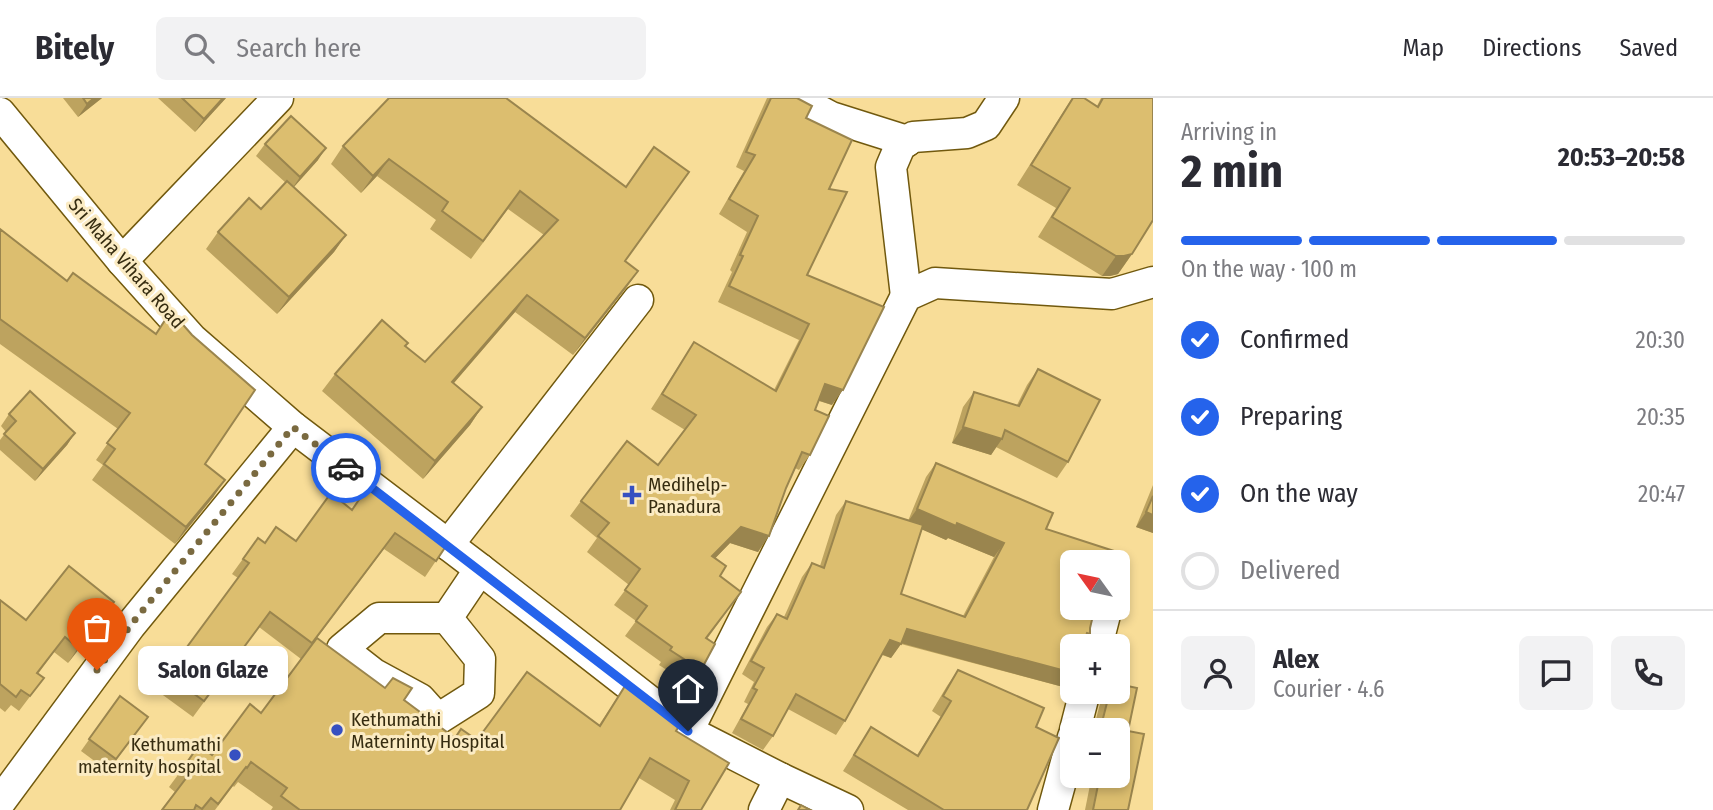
<!DOCTYPE html>
<meta charset="utf-8">
<style>
body{margin:0;font-family:"Fira Sans Condensed",sans-serif;background:#f2f2f3;color:#2b2b33;height:100vh;display:flex;flex-direction:column;font-size:26px;white-space:nowrap}
*{box-sizing:border-box;margin:0}
p{font-size:23px;color:#7c7c81}
.icon{flex:none;width:38px;height:38px;fill:none;stroke:currentColor;stroke-width:2;stroke-linecap:round;stroke-linejoin:round}
.map{position:relative;flex:1;overflow:hidden}
.details{display:flex;flex-direction:column;background:#fff;width:560px}
.details>*{flex:none}
.needle{width:46px;rotate:303deg}
.controls{position:absolute;left:1060px;top:452px;display:grid;gap:14px}
.controls a{display:grid;place-items:center;width:70px;height:70px;border-radius:10px;background:#fff;box-shadow:0 4px 10px #0003;font-size:35px}
.pin{position:absolute;display:grid;place-items:center;width:60px;height:60px;color:#fff;margin:-72px -30px;border-radius:50% 50% 50% 0;rotate:-45deg;box-shadow:0 0 7px #0007}
.pin .icon{rotate:45deg}
.courier{position:absolute;display:grid;place-items:center;width:70px;height:70px;margin:-35px;border:5px solid #2563eb;border-radius:50%;background:#fff;color:#222;box-shadow:0 2px 9px #0007}
.bubble{position:absolute;height:49px;border-radius:10px;background:#fff;box-shadow:0 4px 10px #0003;font-size:23px;font-weight:700;line-height:49px;text-align:center}
.headline em{font-style:normal;font-weight:700}
.headline div{display:flex;flex-direction:column-reverse}
.headline{display:flex;align-items:center;justify-content:space-between;height:119px;padding:0 28px}
h1{font-size:46px;font-weight:700;line-height:52px}
.bar{display:grid;grid-template-columns:repeat(4,1fr);gap:10px 7px;align-content:center;height:84px;padding:0 28px}
.bar i{height:9px;border-radius:5px;background:#e1e1e2}
.bar .active{background:#2563eb}
.bar p{grid-column:span 4}
.line{display:flex;align-items:center;gap:18px;padding:0 28px;border-top:2px solid #e1e1e2}
.line div{flex:1}
.round{display:grid;place-items:center;flex:none;width:74px;height:74px;border-radius:10px;background:#f2f2f3}
ol{padding:0 28px;list-style:none}
li{display:flex;align-items:center;gap:21px;height:77px}
li p{margin-inline-start:auto}
li .icon{padding:7px;border-radius:50%;background:#2563eb;color:#fff;stroke-width:4}
li:last-child{color:#7c7c81}
li i{width:38px;height:38px;border:4px solid #e1e1e2;border-radius:50%}
header{display:flex;align-items:center;gap:42px;box-sizing:border-box;height:98px;padding:0 35px;background:#fff;border-bottom:2px solid #e1e1e2}
header strong{font-size:33px}
nav{display:flex;gap:38px;margin-inline-start:auto;font-size:24px}
.search{width:490px;height:63px;background:#f2f2f3;display:flex;align-items:center;gap:18px;box-sizing:border-box;padding:0 24px;border-radius:10px;color:#7c7c81;font-size:26px}
main{display:flex;flex:1;min-height:0}
.map>svg:first-child{display:block}
.lines{fill:none;stroke-linecap:round;stroke-linejoin:round}
.minor-casing{stroke:#71590e;stroke-width:33}
.minor{stroke:#fff;stroke-width:30}
.wall{fill:#bda35f;fill-rule:evenodd}
.shaded-wall{fill:#9a854e}
.building{fill:#dcbe6f;stroke:#9a854e;stroke-width:2}
.done{stroke:#7a6a40;stroke-width:7;stroke-dasharray:0 12.6}
.route{stroke:#2563eb;stroke-width:9}
.poi-dot{fill:#3650c1;stroke:#fbebc3;stroke-width:2.5}
.labels{text-anchor:middle;stroke-width:6;stroke-linejoin:round;paint-order:stroke}
.street-label{font-size:19px;fill:#362c10;stroke:#fbebc3}
.poi-label{font-size:19px;fill:#362c10;stroke:#fbebc3;text-anchor:start}
</style>
<header>
<strong>Bitely</strong>
<div class="search"><svg class="icon" aria-label="search" viewBox="0 0 24 24"><circle cx="10" cy="10" r="6"/><path d="M15 15l6 6"/></svg>Search here</div>
<nav><a>Map</a><a>Directions</a><a>Saved</a></nav>
</header>
<main>
<div class="map">
<svg width="1153" height="712" viewBox="0 0 1153 712">
<rect width="100%" height="100%" fill="#f8dd98"/>
<g class="lines">
<g class="minor-casing">
<g id="minor">
<path d="M795,0L831,19L907,43"/>
<path d="M0,15L122,163L192,241L293,329L480,471L688,633L780,680L848,712"/>
<path d="M122,163L278,0"/>
<path d="M906,198L891,69L900,48L913,39L967,35L986,27L1004,0"/>
<path d="M448,447L638,202"/>
<path d="M447,520H379L342,551L374,576L420,601L438,621L479,595L480,561L447,520L480,471"/>
<path d="M1097,548L1107,509"/>
<path d="M1075,632L1085,593"/>
<path d="M688,633L906,198L935,185L1112,196L1153,184"/>
<path d="M0,704L130,528L293,329"/>
<path d="M764,712L780,680"/>
<path d="M1053,712L1073,639"/>
</g>
</g>
<use href="#minor" class="minor"/>
</g>
<g class="wall">
<path d="M63,0H102L78,19Z"/>
<path d="M158,0H226L195,34Z"/>
<path d="M389,0L638,173L626,190L573,257L515,214L454,285L482,309L470,327L423,381L322,293L335,276L405,248L425,264L544,137L508,111L471,161L430,131L436,122L377,78L361,95L331,66L343,48Z"/>
<path d="M767,0H797L806,20L829,91L807,177L832,307L819,303L815,312L810,357L799,372L795,370L758,454L730,445L715,460L720,478L741,494L707,541L701,572L690,587L659,567L661,564L625,538L636,523L614,507L629,487L587,454L597,440L570,418L581,403L658,367L685,332L651,311L694,244L774,292L799,242L718,204L732,174L730,172L747,134L719,116L744,73L736,69Z"/>
<path d="M1072,0L1097,8L1101,0H1153L1132,156L1118,176L1110,178H1102L1038,139L1056,110L1017,87Z"/>
<path d="M265,46L318,62L294,89L346,137L334,154L277,216L206,151L218,134L261,111L286,85L256,58Z"/>
<path d="M0,131L205,366L214,398L175,446L92,382L103,367L96,362L118,331L0,246Z"/>
<path d="M1038,271L1068,364L1057,380L996,349L991,357L952,345L963,309L974,294L1017,307L1027,287Z"/>
<path d="M9,316L75,335L67,347L35,383L0,352V342L6,334L1,328Z"/>
<path d="M936,365L1046,431L1073,548V581L1067,590L901,546L891,560L882,557L845,623L836,637L788,611L773,638L763,652L732,635L748,606L744,604L754,584L742,576L767,529L777,516L784,519L802,479L812,465L820,468L836,417L846,403L908,423L926,379ZM922,431L946,442L948,440L994,459L963,518L901,496Z"/>
<path d="M1153,387V435L1136,429Z"/>
<path d="M352,412L448,445L425,479L384,451L301,561L259,529L193,619L156,592L238,480L232,476L258,440L265,445L296,443Z"/>
<path d="M0,502L26,522L104,519L68,565L54,554L38,576L44,580L19,613L11,607L5,614L0,610Z"/>
<path d="M958,572L1036,629L1027,712H908L843,673L871,629L917,657L941,619L932,613L947,588Z"/>
<path d="M625,588L676,633L701,712H670L675,702L639,680L620,712H271L273,709L238,684L234,689L233,688L215,712H161L175,694L169,689L183,670L212,657L261,615L385,590L404,603L455,640L477,642L599,627Z"/>
<path d="M1107,593H1118L1128,633V712H1085L1092,677H1118V632H1093L1101,602Z"/>
<path d="M120,598L148,619L108,673L81,653Z"/>
</g>
<g class="shaded-wall">
<path d="M94,0H102L78,19L87,6Z"/>
<path d="M223,0H226L195,34L204,21Z"/>
<path d="M326,50L318,62L292,91L300,79Z"/>
<path d="M389,61L377,78L361,95L373,78Z"/>
<path d="M346,137L334,154L277,216L289,199Z"/>
<path d="M1132,156L1118,176L1110,178H1102L1116,158Z"/>
<path d="M638,173L626,190L573,257L585,240Z"/>
<path d="M527,197L515,214L440,301L452,284Z"/>
<path d="M825,286L843,292L832,307L814,301Z"/>
<path d="M482,309L470,327L423,381L435,363Z"/>
<path d="M963,329L1002,341L991,357L952,345Z"/>
<path d="M75,335L67,347L35,383L43,371Z"/>
<path d="M225,382L214,398L175,446L186,429Z"/>
<path d="M917,411L957,425L1004,445L994,459L948,440L946,442L907,425Z"/>
<path d="M1146,414L1153,417V435L1136,429Z"/>
<path d="M741,429L769,438L758,454L730,445L702,474L712,458Z"/>
<path d="M114,504L104,519L68,565L78,550Z"/>
<path d="M907,531L1073,575V581L1067,590L897,544Z"/>
<path d="M890,542L901,546L891,560L881,556Z"/>
</g>
<g class="building">
<path d="M83,0H94L87,6Z"/>
<path d="M182,0H223L204,21Z"/>
<path d="M389,0H506L626,89L654,49L689,74L625,163L638,173L585,240L527,197L452,284L482,309L435,363L335,276L382,222L408,245L405,248L425,264L558,122L520,93L483,143L442,113L448,104L389,61L373,78L343,48Z"/>
<path d="M771,0H797L812,8L806,20L852,42L829,91L847,94L807,177L884,209L843,292L825,286L815,312L829,318L810,357L802,354L786,390L769,438L741,429L712,458L726,468L720,478L741,494L706,540L715,546L701,572L670,552L672,549L636,523L647,508L625,492L640,471L598,438L609,425L581,403L627,343L658,367L696,317L662,296L694,244L776,293L809,226L729,188L743,158L740,157L758,118L729,101L755,57L746,54Z"/>
<path d="M1073,0H1084L1098,9L1103,0H1153V122L1132,156L1124,158H1116L1052,119L1070,90L1031,67Z"/>
<path d="M291,18L326,50L300,79L265,46Z"/>
<path d="M287,83L346,137L289,199L218,134L249,100L261,111Z"/>
<path d="M0,131L67,183L73,175L156,236L171,213L192,237L255,292L205,366L225,382L186,429L104,366L115,351L107,345L130,315L0,221Z"/>
<path d="M1038,271L1100,302L1068,364L1005,332L1002,341L963,329L974,294L1019,308Z"/>
<path d="M30,293L75,335L43,371L4,336L16,323L9,316Z"/>
<path d="M936,365L1053,415L1046,431L1117,454L1114,464H1073V509H1095L1090,530V536L1087,535L1083,548H1073V575L907,531L901,546L890,542L845,623L796,596L773,638L741,621L757,592L753,590L764,570L751,563L777,516L787,521L812,465L824,470L846,403L923,427L901,496L965,519L1004,445L957,425L956,428L917,411Z"/>
<path d="M369,387L448,445L436,463L395,435L312,545L270,514L204,603L167,576L249,465L243,461L258,440L265,445L276,429L296,443L331,395L352,412Z"/>
<path d="M1153,398V417L1146,414Z"/>
<path d="M69,468L114,504L78,550L65,539L37,575L44,580L30,598L21,592L16,599L0,586V502L26,522Z"/>
<path d="M317,540L385,590L393,580L412,590L404,602L455,640L461,631L477,642L527,574L600,628L625,588L681,625L676,633L729,665L701,712H675L689,683L650,660L620,712H300L281,698L287,690L251,664L247,670L246,669L218,706L211,700L202,711L196,707L194,712H162L190,675L183,670L199,647L212,657L250,606L261,615Z"/>
<path d="M958,572L1044,610L1036,629L1059,640L1027,712H944L854,657L871,629L918,658L951,603L943,598Z"/>
<path d="M1118,586L1137,590L1128,633L1144,636L1128,712H1093L1100,677H1118V632H1100L1110,593H1118Z"/>
<path d="M120,598L148,619L116,661L89,641Z"/>
<path d="M801,707L810,712H798Z"/>
</g>
<g class="lines">
<path class="done" d="M97,572L130,528L293,329L346,370"/>
<path class="route" d="M346,370L688,633"/>
</g>
<g class="poi-dot">
<path d="M628.5 386.5h7v7h7v7h-7v7h-7v-7h-7v-7h7z"/>
<circle cx="337" cy="632" r="7"/>
<circle cx="235" cy="657" r="7"/>
</g>
<g class="labels">
<g class="street-label">
<text transform="translate(127 165) rotate(49)" y="7">Sri Maha Vihara Road</text>
</g>
<g class="poi-label">
<text x="648" y="393">Medihelp-<tspan x="648" dy="22">Panadura</tspan></text>
<text x="351" y="628">Kethumathi<tspan x="351" dy="22">Materninty Hospital</tspan></text>
<text x="221" y="653" text-anchor="end">Kethumathi<tspan x="221" dy="22">maternity hospital</tspan></text>
</g>
</g>
</svg>
<div class="controls">
<a><svg class="needle" viewBox="-14 -14 28 28"><path d="M0-13l5 13h-10z" fill="#e53935"/><path d="M0 13l5-13h-10z" fill="#7c7c81"/></svg></a>
<a>+</a>
<a>−</a>
</div>
<div class="pin" style="left:97px;top:572px;background:#ea580c"><svg class="icon" aria-label="bag" viewBox="0 0 24 24"><path d="M5 8h14l-1 12H6zM9 8a3 3 0 0 1 6 0"/></svg></div>
<div class="pin" style="left:688px;top:633px;background:#1f2937"><svg class="icon" aria-label="home" viewBox="0 0 24 24"><path d="M3 11l9-7 9 7M6 9v11h12V9"/></svg></div>
<div class="courier" style="left:346px;top:370px"><svg class="icon" aria-label="car" viewBox="0 0 24 24"><path d="M5 17H2v-5l4-1 3-4h7l3 4 3 1v5h-3M9 17h6M6 11h13"/><circle cx="7" cy="17" r="2"/><circle cx="17" cy="17" r="2"/></svg></div>
<div class="bubble" style="left:138px;top:548px;width:150px">Salon Glaze</div>
</div>
<section class="details">
<div class="headline"><div><h1>2 min</h1><p>Arriving in</p></div><em>20:53–20:58</em></div>
<div class="bar"><i class="active"></i><i class="active"></i><i class="active"></i><i></i><p>On the way · 100 m</p></div>
<ol>
<li><svg class="icon" aria-label="check" viewBox="0 0 24 24"><path d="M5 12l5 5 9-10"/></svg>Confirmed<p>20:30</p></li>
<li><svg class="icon" aria-label="check" viewBox="0 0 24 24"><path d="M5 12l5 5 9-10"/></svg>Preparing<p>20:35</p></li>
<li><svg class="icon" aria-label="check" viewBox="0 0 24 24"><path d="M5 12l5 5 9-10"/></svg>On the way<p>20:47</p></li>
<li><i></i>Delivered</li>
</ol>
<div class="line" style="height:126px"><a class="round"><svg class="icon" aria-label="person" viewBox="0 0 24 24"><circle cx="12" cy="8" r="4"/><path d="M4 21q1-7 8-7t8 7"/></svg></a><div><b>Alex</b><p>Courier · 4.6</p></div><a class="round"><svg class="icon" aria-label="chat" viewBox="0 0 24 24"><path d="M4 5h16v11H9l-5 4z"/></svg></a><a class="round"><svg class="icon" aria-label="phone" viewBox="0 0 24 24"><path d="M5 4h4l2 5-3 2q2 4 5 5l2-3 5 2v4C11 20 4 13 5 4z"/></svg></a></div>
</section>
</main>
